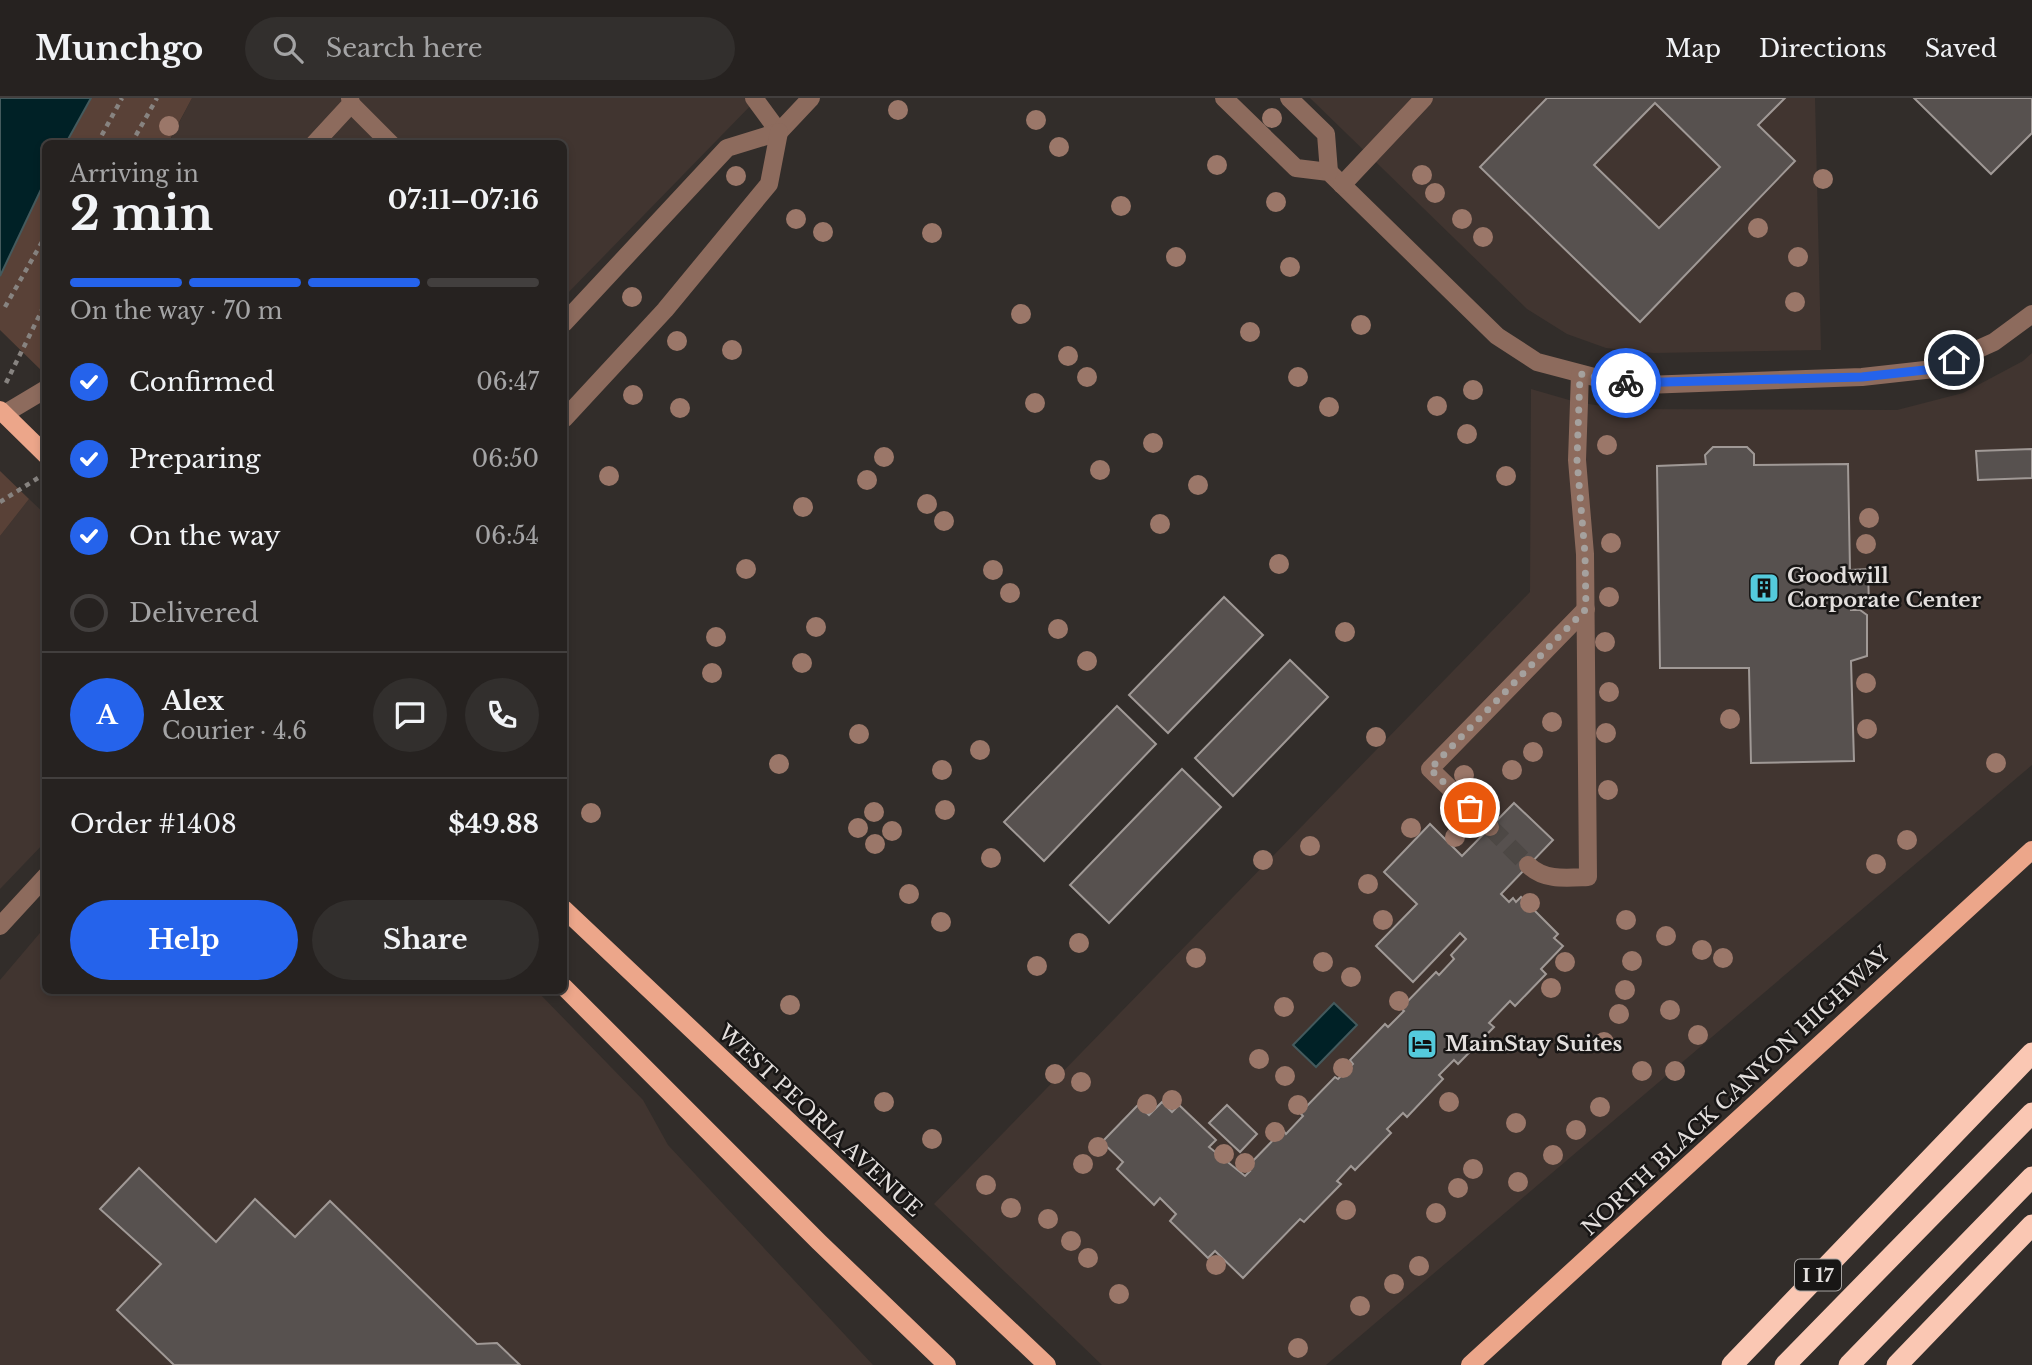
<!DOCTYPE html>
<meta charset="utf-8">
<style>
body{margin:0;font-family:"Libre Baskerville",serif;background:#322f2d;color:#f1f3f6;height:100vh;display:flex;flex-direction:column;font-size:26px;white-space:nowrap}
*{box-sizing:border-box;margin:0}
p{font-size:23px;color:#a4a4a5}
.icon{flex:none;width:38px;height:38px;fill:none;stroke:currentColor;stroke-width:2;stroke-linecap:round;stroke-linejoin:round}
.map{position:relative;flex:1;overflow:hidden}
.panel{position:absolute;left:42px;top:42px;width:525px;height:854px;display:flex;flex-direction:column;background:#262220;border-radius:10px;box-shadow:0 4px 10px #0003,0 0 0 2px #423f3e}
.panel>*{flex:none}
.pin{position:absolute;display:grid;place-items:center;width:60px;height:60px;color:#fff;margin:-30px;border:4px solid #fff;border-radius:50%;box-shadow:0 2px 7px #0007}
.courier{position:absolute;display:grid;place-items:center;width:70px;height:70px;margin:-35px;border:5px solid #2563eb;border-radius:50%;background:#fff;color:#222;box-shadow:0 2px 9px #0007}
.overview em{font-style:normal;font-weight:800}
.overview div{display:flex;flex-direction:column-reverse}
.overview{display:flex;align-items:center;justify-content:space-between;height:119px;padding:0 28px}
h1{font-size:46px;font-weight:800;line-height:52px}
.bar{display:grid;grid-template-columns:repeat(4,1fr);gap:10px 7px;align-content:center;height:84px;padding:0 28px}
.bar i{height:9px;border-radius:5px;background:#423f3e}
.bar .active{background:#2563eb}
.bar p{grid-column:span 4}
.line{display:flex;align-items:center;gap:18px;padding:0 28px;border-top:2px solid #423f3e}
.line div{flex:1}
.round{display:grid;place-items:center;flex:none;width:74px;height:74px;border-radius:37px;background:#322f2d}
ol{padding:0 28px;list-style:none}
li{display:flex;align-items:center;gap:21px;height:77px}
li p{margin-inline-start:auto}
li .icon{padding:7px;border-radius:50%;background:#2563eb;color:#fff;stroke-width:4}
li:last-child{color:#a4a4a5}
li i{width:38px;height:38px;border:4px solid #423f3e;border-radius:50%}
.action{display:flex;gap:14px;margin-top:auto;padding:14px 28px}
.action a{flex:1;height:80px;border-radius:42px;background:#2563eb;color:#fff;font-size:28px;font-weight:800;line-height:80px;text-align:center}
.action a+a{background:#322f2d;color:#f1f3f6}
header{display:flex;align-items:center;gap:42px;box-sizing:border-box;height:98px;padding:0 35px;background:#262220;border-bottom:2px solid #423f3e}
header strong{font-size:33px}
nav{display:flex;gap:38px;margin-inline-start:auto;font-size:24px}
.search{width:490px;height:63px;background:#322f2d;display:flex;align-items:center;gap:18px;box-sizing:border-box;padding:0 24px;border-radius:38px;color:#a4a4a5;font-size:26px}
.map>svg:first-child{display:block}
.built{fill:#413530}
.green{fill:#594137}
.water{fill:#002126;stroke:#445a5d;stroke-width:2}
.building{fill:#57514f;stroke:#a09996;stroke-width:2;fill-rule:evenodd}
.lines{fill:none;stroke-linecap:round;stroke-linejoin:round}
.minor-tunnel{stroke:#4d4845;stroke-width:18;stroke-dasharray:18 9;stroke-linecap:butt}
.path{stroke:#878380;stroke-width:4.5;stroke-dasharray:5 5;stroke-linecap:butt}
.minor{stroke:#8d6b5d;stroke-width:18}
.major{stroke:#eca68a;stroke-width:18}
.highway{stroke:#fac7b3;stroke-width:21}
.tree{fill:#9b7769}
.done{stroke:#a5a19e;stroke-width:7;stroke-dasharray:0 12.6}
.route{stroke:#2563eb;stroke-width:9}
.labels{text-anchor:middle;stroke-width:5;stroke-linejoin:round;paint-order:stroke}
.shield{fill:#181615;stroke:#a6a3a1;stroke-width:2}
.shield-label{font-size:19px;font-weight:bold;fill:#e3dfdd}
.poi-label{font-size:21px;font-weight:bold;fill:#e3dfdd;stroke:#181615;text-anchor:start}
.street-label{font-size:21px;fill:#e3dfdd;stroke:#181615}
</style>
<header>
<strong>Munchgo</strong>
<div class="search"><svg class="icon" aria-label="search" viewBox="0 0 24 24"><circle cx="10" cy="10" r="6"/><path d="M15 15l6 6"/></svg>Search here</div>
<nav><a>Map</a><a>Directions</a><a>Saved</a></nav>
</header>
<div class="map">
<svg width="2032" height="1267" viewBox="0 0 2032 1267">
<rect width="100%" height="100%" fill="#322d2a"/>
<g class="built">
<path d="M192,0H758L564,199V46H168Z"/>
<path d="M1310,0H1815L1821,252L1654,255L1606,250L1567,236L1527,211Z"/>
<path d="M2032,255V667L1326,1267H1102L934,1106L1530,494L1531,291L1576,304L1621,311L1897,312L1963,295L2023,263Z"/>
<path d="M29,401L46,417L45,744L0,791V438Z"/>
<path d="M45,829L46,892L537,893L643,1002L668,1047L873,1267H0V882Z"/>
</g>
<g class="green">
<path d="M0,0H192L168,45L46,46L45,276L0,232Z"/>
<path d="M0,373L29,401L0,438Z"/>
</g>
<g class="water">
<path d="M0,0H91L66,45L46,46L45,83L0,178Z"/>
<path d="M1334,905L1357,927L1316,969L1293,947Z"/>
</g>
<g class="building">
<path d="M1547,0H1785L1758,27L1795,63L1640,224L1480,69ZM1655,5L1720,69L1659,130L1594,67Z"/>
<path d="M1914,0H2032V35L1991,76Z"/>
<path d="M1713,349H1747L1754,356V367L1848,366L1850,472L1868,471L1869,509H1851V512H1860L1867,517V558L1851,563L1854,663L1751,665L1749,570H1660L1657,368L1706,366L1705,357Z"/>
<path d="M2032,351V380L1978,382L1976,353Z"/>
<path d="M1224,499L1263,537L1168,635L1129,597Z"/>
<path d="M1290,562L1328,599L1233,698L1195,660Z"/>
<path d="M1117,608L1156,646L1044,763L1004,724Z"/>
<path d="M1182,671L1221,709L1109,825L1070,787Z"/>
<path d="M1514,705L1553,742L1501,796L1509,804L1513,800L1516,804L1521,799L1558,836L1554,840L1563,848L1541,871L1546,876L1515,908L1510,903L1489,925L1494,929L1458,966L1454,962L1439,977L1443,981L1407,1019L1403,1015L1387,1031L1391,1035L1355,1072L1351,1068L1337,1083L1341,1086L1304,1124L1300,1121L1243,1180L1215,1153L1208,1160L1170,1123L1176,1116L1160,1100L1154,1107L1117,1071L1123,1064L1102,1044L1138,1007L1149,1017L1162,1004L1172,1014L1179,1007L1216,1042L1209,1049L1245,1078L1250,1073L1246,1070L1283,1032L1286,1036L1303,1018L1300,1015L1335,979L1338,981L1353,966L1350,962L1385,926L1388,929L1404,913L1401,910L1436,874L1439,877L1454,861L1451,857L1466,841L1460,835L1413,884L1376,848L1417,806L1384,774L1430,726L1462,758Z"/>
<path d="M1227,1007L1257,1036L1240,1054L1209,1025Z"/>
<path d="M139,1070L216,1144L255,1101L295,1139L330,1103L477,1246L497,1245L520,1267H174L117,1212L161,1166L100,1111Z"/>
</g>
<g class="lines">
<path class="minor-tunnel" d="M1490,729L1528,767"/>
<g class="path">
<path d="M97,46L122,0"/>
<path d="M131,46L157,0"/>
<path d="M5,209L46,137"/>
<path d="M6,285L46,204"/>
<path d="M0,404L38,380"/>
</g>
<g class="minor">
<path d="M754,0L779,34"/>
<path d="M1224,0L1296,70L1329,74L1497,238L1537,264L1613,284L1645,287L1862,279L1934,271L1994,244L2032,216"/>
<path d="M1289,0L1326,36L1329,74"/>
<path d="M351,6L391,46"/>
<path d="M314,46L351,6L350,0"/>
<path d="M1342,87L1424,0"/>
<path d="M564,225L727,50L779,34L811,0"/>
<path d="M4,316L46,291"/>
<path d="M564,321L665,212L769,86L779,34"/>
<path d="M1490,729L1430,671L1586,511"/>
<path d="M1528,767C1545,783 1566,780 1588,779L1585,456L1577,362L1580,276"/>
<path d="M0,828L46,778"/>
</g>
<g class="major">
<path d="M0,312L46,357"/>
<path d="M564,811L1047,1267"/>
<path d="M564,889L819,1144L947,1267"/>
<path d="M1470,1267L2032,752"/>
</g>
<g class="highway">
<path d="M1732,1267L2032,955"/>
<path d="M1785,1267L2032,1015"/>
<path d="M1849,1267L2032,1079"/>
<path d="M1897,1267L2032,1127"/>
</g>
</g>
<g class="tree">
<circle cx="898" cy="12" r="10"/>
<circle cx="1272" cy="20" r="10"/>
<circle cx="1036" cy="22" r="10"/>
<circle cx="169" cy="28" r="10"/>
<circle cx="1059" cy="49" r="10"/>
<circle cx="1217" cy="67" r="10"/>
<circle cx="1422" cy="77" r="10"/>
<circle cx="736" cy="78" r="10"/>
<circle cx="1823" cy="81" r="10"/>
<circle cx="1435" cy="95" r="10"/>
<circle cx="1276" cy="104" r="10"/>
<circle cx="1121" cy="108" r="10"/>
<circle cx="796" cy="121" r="10"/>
<circle cx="1462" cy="121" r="10"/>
<circle cx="1758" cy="130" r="10"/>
<circle cx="823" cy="134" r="10"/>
<circle cx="932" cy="135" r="10"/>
<circle cx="1483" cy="139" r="10"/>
<circle cx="1176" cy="159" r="10"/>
<circle cx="1798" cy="159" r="10"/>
<circle cx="1290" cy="169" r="10"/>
<circle cx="632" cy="199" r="10"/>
<circle cx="1795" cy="204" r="10"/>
<circle cx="1021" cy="216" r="10"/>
<circle cx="1361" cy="227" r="10"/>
<circle cx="1250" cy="234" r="10"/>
<circle cx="677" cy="243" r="10"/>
<circle cx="732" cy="252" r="10"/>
<circle cx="1068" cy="258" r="10"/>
<circle cx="1087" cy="279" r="10"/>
<circle cx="1298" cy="279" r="10"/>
<circle cx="1473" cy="292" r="10"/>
<circle cx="633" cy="297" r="10"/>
<circle cx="1035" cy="305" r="10"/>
<circle cx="1437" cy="308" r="10"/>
<circle cx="1329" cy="309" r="10"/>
<circle cx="680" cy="310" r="10"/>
<circle cx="1467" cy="336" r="10"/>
<circle cx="1153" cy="345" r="10"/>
<circle cx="1607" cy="347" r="10"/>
<circle cx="884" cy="359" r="10"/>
<circle cx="1100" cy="372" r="10"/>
<circle cx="609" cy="378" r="10"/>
<circle cx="1506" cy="378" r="10"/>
<circle cx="867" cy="382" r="10"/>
<circle cx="1198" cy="387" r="10"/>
<circle cx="927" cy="406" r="10"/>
<circle cx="803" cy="409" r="10"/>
<circle cx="1869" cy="420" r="10"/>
<circle cx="944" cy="423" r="10"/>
<circle cx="1160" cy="426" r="10"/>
<circle cx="1611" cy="445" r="10"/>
<circle cx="1866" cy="446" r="10"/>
<circle cx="1279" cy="466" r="10"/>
<circle cx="746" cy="471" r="10"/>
<circle cx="993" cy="472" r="10"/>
<circle cx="1010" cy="495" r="10"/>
<circle cx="1609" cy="499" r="10"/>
<circle cx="816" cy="529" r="10"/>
<circle cx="1058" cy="531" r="10"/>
<circle cx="1345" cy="534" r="10"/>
<circle cx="716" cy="539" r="10"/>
<circle cx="1605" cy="544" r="10"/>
<circle cx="1087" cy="563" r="10"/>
<circle cx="802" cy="565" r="10"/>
<circle cx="712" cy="575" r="10"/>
<circle cx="1866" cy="585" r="10"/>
<circle cx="1609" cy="594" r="10"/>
<circle cx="1730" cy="621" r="10"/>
<circle cx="1552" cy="624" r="10"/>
<circle cx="1867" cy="631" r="10"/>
<circle cx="1606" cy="635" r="10"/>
<circle cx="859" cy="636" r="10"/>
<circle cx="1376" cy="639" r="10"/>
<circle cx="980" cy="652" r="10"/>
<circle cx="1533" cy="654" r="10"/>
<circle cx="1996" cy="665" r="10"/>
<circle cx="779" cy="666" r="10"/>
<circle cx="942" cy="672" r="10"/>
<circle cx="1512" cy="672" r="10"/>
<circle cx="1464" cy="677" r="10"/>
<circle cx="1608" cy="692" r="10"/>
<circle cx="1484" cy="695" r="10"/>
<circle cx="945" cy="712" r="10"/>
<circle cx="874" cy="714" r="10"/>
<circle cx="591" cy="715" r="10"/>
<circle cx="858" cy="730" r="10"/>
<circle cx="1411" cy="730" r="10"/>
<circle cx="892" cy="733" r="10"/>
<circle cx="1455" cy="739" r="10"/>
<circle cx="1907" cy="742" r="10"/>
<circle cx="875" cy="746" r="10"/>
<circle cx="1310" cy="748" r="10"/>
<circle cx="991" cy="760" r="10"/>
<circle cx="1263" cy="762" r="10"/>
<circle cx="1876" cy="766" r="10"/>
<circle cx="1368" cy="786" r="10"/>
<circle cx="909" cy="796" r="10"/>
<circle cx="1530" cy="805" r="10"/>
<circle cx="1383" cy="822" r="10"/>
<circle cx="1626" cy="822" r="10"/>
<circle cx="941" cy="824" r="10"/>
<circle cx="1666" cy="838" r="10"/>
<circle cx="1079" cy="845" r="10"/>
<circle cx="1702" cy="852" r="10"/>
<circle cx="1196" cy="860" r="10"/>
<circle cx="1723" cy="860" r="10"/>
<circle cx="1632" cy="863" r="10"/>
<circle cx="1323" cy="864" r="10"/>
<circle cx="1565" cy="864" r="10"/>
<circle cx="1037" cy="868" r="10"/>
<circle cx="1351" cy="879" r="10"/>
<circle cx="1551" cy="890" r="10"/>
<circle cx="1625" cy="892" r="10"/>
<circle cx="1399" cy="903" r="10"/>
<circle cx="790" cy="907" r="10"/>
<circle cx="1284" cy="909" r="10"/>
<circle cx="1670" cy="912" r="10"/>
<circle cx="1619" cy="916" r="10"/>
<circle cx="1698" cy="937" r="10"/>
<circle cx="1604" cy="944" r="10"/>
<circle cx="1259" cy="961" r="10"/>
<circle cx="1343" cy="970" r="10"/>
<circle cx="1642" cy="973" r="10"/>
<circle cx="1675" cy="973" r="10"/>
<circle cx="1055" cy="976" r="10"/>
<circle cx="1285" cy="978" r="10"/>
<circle cx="1081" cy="984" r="10"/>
<circle cx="1172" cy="1002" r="10"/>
<circle cx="884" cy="1004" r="10"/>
<circle cx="1449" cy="1004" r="10"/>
<circle cx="1147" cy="1006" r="10"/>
<circle cx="1298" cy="1007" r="10"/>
<circle cx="1600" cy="1009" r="10"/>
<circle cx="1516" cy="1025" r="10"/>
<circle cx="1576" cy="1032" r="10"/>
<circle cx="1275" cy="1034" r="10"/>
<circle cx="932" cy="1041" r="10"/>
<circle cx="1098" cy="1049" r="10"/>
<circle cx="1224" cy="1056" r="10"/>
<circle cx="1553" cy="1057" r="10"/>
<circle cx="1245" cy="1065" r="10"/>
<circle cx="1083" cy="1066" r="10"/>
<circle cx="1473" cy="1071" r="10"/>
<circle cx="1518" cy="1084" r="10"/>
<circle cx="986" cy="1087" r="10"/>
<circle cx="1458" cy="1090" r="10"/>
<circle cx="1011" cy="1110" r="10"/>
<circle cx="1346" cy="1112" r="10"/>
<circle cx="1436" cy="1115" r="10"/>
<circle cx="1048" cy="1121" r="10"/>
<circle cx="1071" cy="1143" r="10"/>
<circle cx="1088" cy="1160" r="10"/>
<circle cx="1216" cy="1167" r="10"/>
<circle cx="1419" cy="1168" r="10"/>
<circle cx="1394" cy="1186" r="10"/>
<circle cx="1119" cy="1196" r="10"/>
<circle cx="1360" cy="1208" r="10"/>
<circle cx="1298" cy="1250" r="10"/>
</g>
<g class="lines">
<path class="done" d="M1470,710L1430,671L1586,511L1585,456L1577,362L1580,276L1626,285"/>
<path class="route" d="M1626,285L1862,279L1934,271L1954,262"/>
</g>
<defs>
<g id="building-square" transform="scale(1.575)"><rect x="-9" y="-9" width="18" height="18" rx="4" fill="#54cadc" stroke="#181615"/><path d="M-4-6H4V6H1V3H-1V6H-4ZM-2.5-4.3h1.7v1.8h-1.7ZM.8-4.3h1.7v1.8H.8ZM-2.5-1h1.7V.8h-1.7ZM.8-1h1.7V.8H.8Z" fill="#111"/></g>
<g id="hotel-square" transform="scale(1.575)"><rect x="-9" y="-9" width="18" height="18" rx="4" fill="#54cadc" stroke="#181615"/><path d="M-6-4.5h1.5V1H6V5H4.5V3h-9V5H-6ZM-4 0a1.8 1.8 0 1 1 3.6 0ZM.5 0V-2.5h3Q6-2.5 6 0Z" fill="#111"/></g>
</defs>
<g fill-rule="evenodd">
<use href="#building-square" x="1764" y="490"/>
<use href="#hotel-square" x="1422" y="946"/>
</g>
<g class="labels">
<rect class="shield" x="1795" y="1161.5" width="46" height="31" rx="5"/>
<g class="shield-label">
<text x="1818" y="1184">I 17</text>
</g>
<g class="poi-label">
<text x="1787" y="485">Goodwill<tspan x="1787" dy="24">Corporate Center</tspan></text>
<text x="1445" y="953">MainStay Suites</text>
</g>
<g class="street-label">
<text transform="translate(1736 993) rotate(-43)" y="7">NORTH BLACK CANYON HIGHWAY</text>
<text transform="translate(820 1023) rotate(43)" y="7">WEST PEORIA AVENUE</text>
</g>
</g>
</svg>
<div class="pin" style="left:1470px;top:710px;background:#ea580c"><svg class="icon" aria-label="bag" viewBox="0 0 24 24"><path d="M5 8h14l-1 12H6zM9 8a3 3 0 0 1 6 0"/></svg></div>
<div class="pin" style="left:1954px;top:262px;background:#1f2937"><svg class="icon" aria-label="home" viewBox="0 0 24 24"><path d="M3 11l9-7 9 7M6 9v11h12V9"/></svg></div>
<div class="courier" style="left:1626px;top:285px"><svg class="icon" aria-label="bike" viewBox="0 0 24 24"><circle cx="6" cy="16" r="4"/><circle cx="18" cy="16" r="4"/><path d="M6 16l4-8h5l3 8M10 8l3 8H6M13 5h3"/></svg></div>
<section class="panel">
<div class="overview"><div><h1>2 min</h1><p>Arriving in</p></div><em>07:11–07:16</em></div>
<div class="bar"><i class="active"></i><i class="active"></i><i class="active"></i><i></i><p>On the way · 70 m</p></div>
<ol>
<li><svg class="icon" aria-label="check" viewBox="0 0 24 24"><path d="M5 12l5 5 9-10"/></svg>Confirmed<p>06:47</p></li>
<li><svg class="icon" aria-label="check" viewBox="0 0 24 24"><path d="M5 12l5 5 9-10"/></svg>Preparing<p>06:50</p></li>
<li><svg class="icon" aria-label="check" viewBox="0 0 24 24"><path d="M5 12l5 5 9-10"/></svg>On the way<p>06:54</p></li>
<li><i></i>Delivered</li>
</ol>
<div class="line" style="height:126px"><b class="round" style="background:#2563eb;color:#fff">A</b><div><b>Alex</b><p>Courier · 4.6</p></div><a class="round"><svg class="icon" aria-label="chat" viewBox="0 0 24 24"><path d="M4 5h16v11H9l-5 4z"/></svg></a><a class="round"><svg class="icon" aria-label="phone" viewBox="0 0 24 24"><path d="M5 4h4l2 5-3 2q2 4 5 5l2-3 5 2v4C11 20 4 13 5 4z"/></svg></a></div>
<div class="line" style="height:91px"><div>Order #1408</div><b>$49.88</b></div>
<div class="action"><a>Help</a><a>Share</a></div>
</section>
</div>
